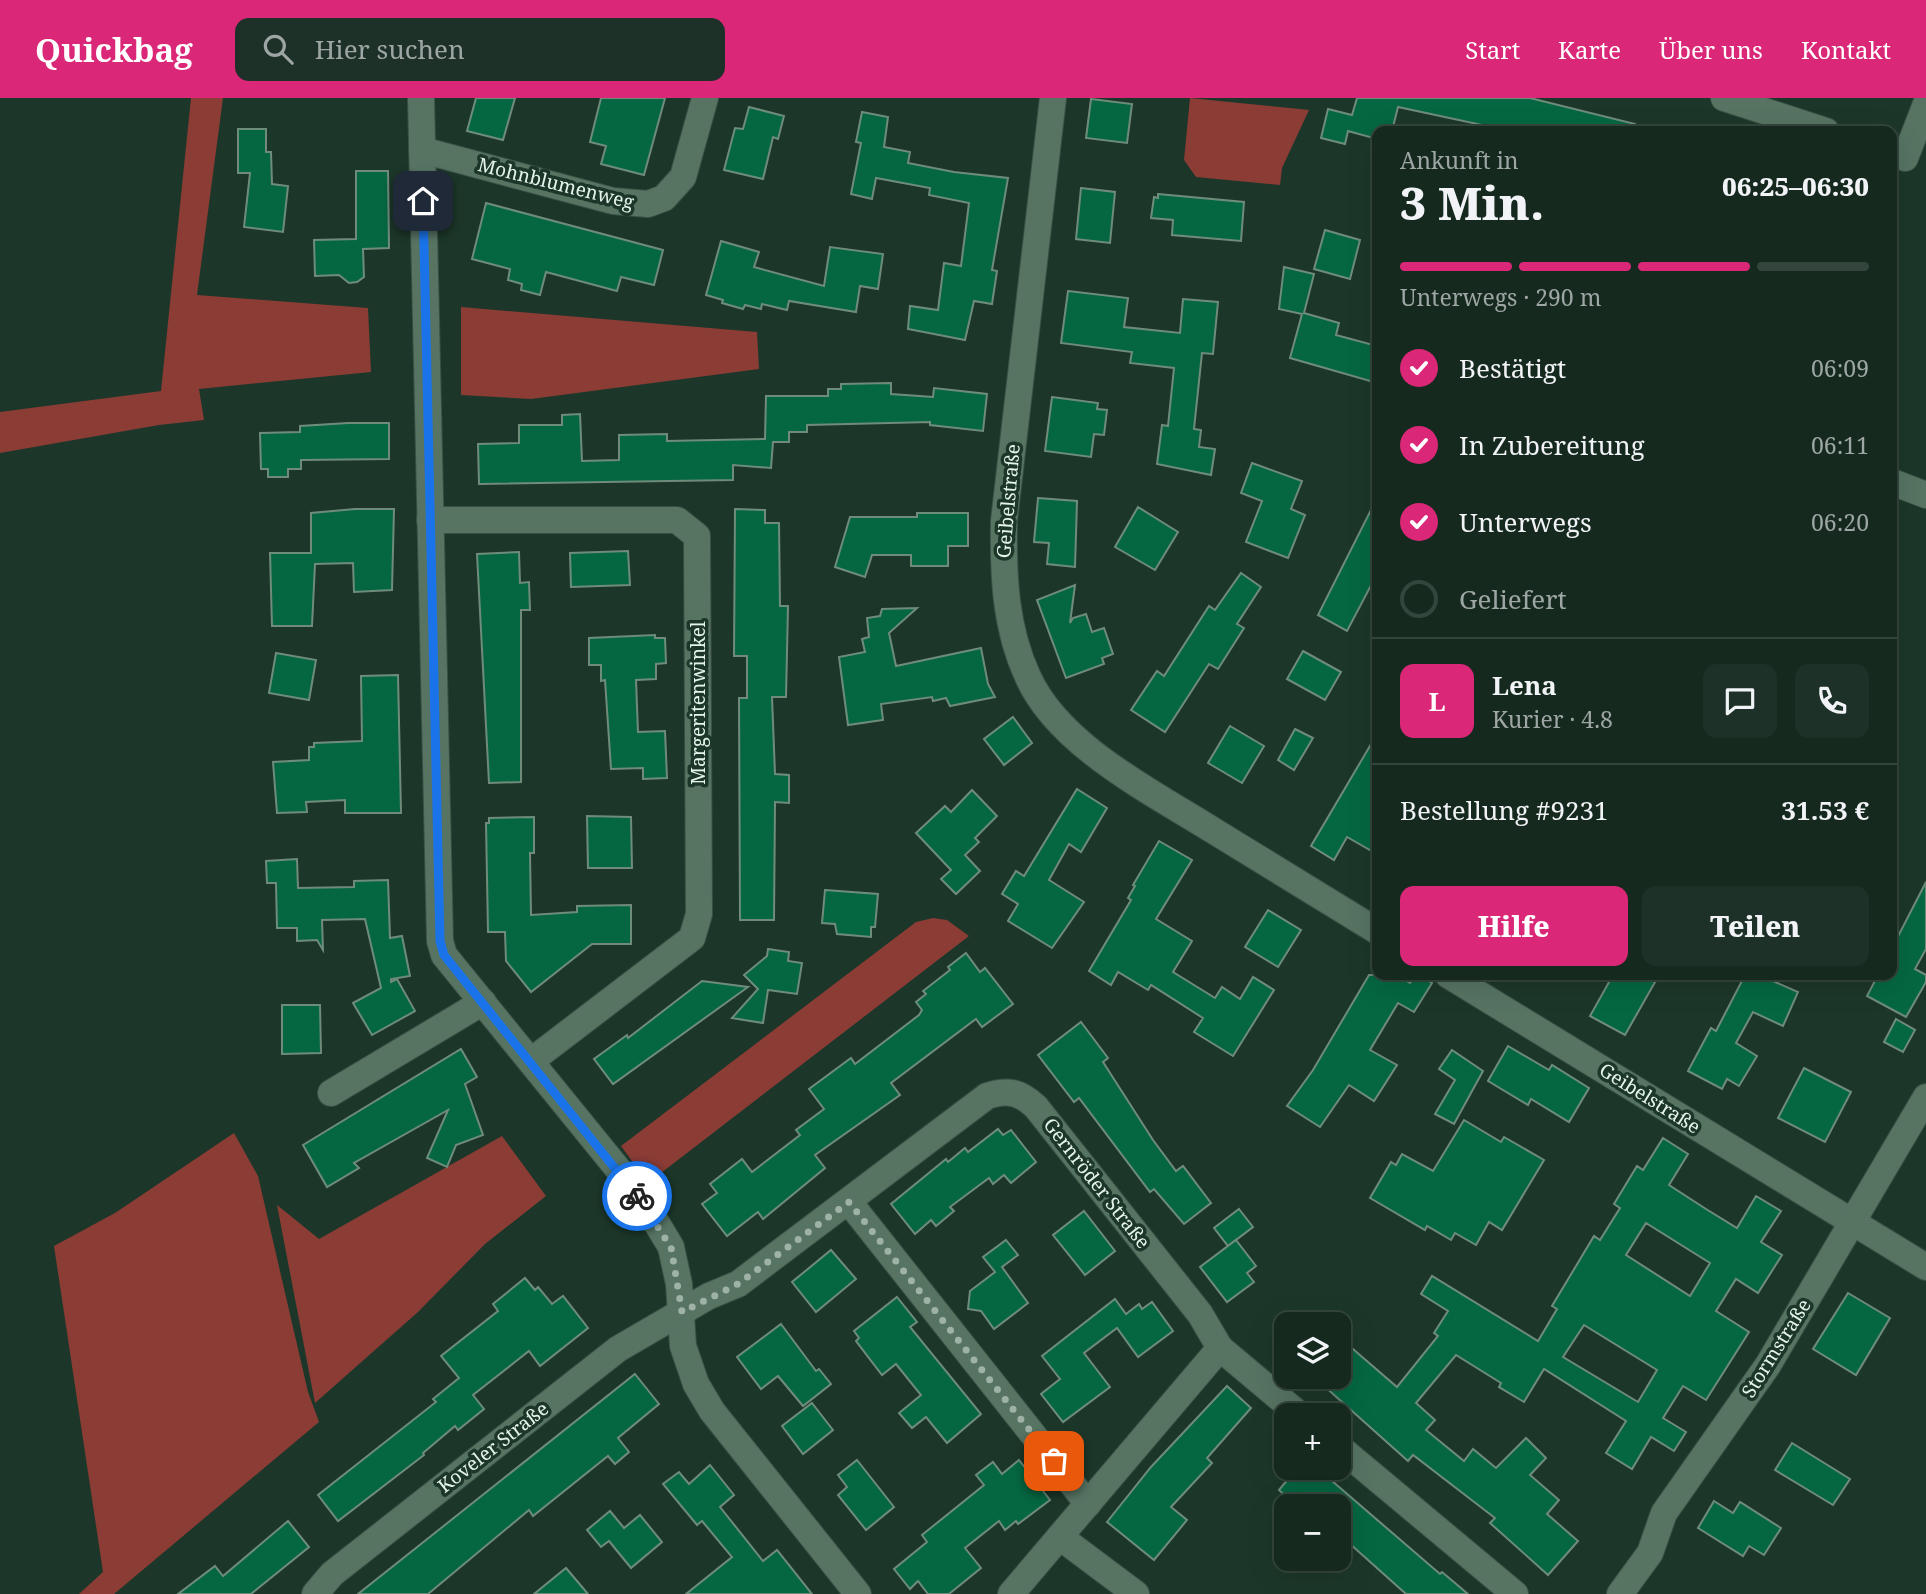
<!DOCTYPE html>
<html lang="de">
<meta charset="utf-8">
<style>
body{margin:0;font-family:"Noto Serif",serif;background:#1e3128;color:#f1f3f6;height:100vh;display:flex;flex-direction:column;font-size:26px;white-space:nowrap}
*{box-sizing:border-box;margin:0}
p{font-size:23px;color:#9da6a4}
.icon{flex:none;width:38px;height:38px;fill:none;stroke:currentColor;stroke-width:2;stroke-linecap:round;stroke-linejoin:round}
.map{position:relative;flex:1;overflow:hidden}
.sheet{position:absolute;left:1372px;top:28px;width:525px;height:854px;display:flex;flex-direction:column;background:#15291f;border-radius:14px;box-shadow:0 7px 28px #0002,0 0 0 2px #34453d}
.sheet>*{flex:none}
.buttons{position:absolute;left:1274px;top:1214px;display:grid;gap:14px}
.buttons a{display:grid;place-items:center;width:77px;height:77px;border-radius:14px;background:#15291f;box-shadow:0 7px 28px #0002,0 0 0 2px #34453d;font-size:35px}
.pin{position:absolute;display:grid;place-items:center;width:60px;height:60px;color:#fff;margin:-30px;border-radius:14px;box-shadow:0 4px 10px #0006}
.courier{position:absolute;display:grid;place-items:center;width:70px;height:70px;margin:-35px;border:5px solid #1a73e8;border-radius:50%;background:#fff;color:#222;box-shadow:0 2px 9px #0007}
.headline em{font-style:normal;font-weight:800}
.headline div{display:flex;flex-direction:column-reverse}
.headline{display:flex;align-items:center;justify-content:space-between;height:119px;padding:0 28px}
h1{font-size:46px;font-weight:800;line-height:52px}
.bar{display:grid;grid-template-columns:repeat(4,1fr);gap:10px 7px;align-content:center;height:84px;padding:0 28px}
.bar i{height:9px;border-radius:5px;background:#34453d}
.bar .on{background:#db2777}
.bar p{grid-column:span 4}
.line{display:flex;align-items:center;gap:18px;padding:0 28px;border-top:2px solid #34453d}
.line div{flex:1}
.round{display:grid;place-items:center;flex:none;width:74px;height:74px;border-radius:14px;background:#1e3128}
ol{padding:0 28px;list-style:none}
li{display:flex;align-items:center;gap:21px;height:77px}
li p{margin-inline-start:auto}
li .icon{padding:7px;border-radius:50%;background:#db2777;color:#fff;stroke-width:4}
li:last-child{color:#9da6a4}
li i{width:38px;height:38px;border:4px solid #34453d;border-radius:50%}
.primary-button{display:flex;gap:14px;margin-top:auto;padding:14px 28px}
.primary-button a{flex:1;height:80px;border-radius:14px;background:#db2777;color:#fff;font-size:28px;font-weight:800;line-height:80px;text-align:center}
.primary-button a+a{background:#1e3128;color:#f1f3f6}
header{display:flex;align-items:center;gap:42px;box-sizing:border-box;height:98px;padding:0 35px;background:#db2777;color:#fff}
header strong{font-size:33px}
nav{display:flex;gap:38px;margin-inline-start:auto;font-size:24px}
.search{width:490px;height:63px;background:#1e3128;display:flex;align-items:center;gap:18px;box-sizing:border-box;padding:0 24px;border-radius:14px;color:#9da6a4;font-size:26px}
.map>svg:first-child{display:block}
.green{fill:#8a3c35}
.building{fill:#056742;stroke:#6f8c7b;stroke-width:2;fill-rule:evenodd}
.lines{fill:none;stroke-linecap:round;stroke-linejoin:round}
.street-casing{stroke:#3a5146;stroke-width:28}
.street{stroke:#577463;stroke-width:26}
.done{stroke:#9eb2a6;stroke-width:7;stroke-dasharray:0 12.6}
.route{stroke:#1a73e8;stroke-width:9}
.labels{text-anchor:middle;stroke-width:7;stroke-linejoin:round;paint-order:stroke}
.street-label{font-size:19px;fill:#e4f4ea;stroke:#1c3729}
</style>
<header>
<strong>Quickbag</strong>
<div class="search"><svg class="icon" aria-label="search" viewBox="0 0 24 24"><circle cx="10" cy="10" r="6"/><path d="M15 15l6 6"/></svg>Hier suchen</div>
<nav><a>Start</a><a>Karte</a><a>Über uns</a><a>Kontakt</a></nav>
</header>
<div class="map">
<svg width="1926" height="1496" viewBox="0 0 1926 1496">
<rect width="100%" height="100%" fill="#1c3729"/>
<g class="green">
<path d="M191,0H223L197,197L368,210L371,274L199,291L204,322L159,327L0,355V314L161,293Z"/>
<path d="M1190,0L1309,12L1282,70L1280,87L1196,79L1184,62Z"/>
<path d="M461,209L757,234L759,271L531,301L461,297Z"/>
<path d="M933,820L947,822L969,838L648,1085L621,1048L916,824Z"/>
<path d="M234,1035L258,1078L308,1294L319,1324L114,1496H79L103,1474L54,1148L115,1115Z"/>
<path d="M502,1038L546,1098L485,1146L418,1214L315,1305L277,1107L319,1141Z"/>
</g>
<g class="building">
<path d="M476,0H515L503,42L467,33Z"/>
<path d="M601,0H665L644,77L601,66L606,48L590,44Z"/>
<path d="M1357,0H1530L1635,26L1634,33H1510L1398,9L1392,33H1377V41L1348,33L1345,46L1321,40L1328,11L1352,17Z"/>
<path d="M1091,1L1132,6L1127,45L1086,40Z"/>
<path d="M749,9L784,18L778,41L773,39L763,81L724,72L735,30L743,31Z"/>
<path d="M862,14L888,19L884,49L910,54L908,65L954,74L1008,80L992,172L997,173L992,206L974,203L965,242L908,231L910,208L938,212L944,165L961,168L969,105L929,97L930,90L876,80L872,101L851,96L861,45L856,44Z"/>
<path d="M238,31H266V54H271L272,86L288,88L283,134L244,129L250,75H238Z"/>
<path d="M356,73H388L389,150L363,151L364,179L357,184L349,185L339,177L315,178L314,142L356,141Z"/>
<path d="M1081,90L1115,94L1110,145L1076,141Z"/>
<path d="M1158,96L1244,104L1241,143L1172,137L1173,122L1151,120L1154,99L1158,100Z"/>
<path d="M486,105L663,152L654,187L621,179L617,193L546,174L540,197L521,192L522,186L508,182L510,171L472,161Z"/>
<path d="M1325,132L1360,142L1350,181L1314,171Z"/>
<path d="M721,143L759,154L754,169L824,188L830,149L883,156L878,191L860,188L856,214L789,203L787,212L762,206L761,211L745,207L743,211L722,205L723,202L706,197Z"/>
<path d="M1284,169L1314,176L1304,215L1339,225L1336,237L1377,248V285L1290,260L1302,216L1279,211Z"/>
<path d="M1068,193L1128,200L1124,229L1180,235L1183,201L1218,204L1213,256L1202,255L1194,331L1201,332L1199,349L1215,351L1211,377L1157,366L1162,327L1168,328L1174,270L1130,265L1132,254L1061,245Z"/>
<path d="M891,285V296L933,299L934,290L987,296L983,333L930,327V324L807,327V334H789V344H773L771,370L733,367V382L479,386L478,346L519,345V327H562V317L580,316L582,363L619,362V337L667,336V343L765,341L766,298H828V291H841V286Z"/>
<path d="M1052,299L1098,305L1097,311L1107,312L1104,337L1094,336L1091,359L1045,353Z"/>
<path d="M348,325H389V361L301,362V371H288V379H268V371H261L260,335L300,334V328Z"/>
<path d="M1252,365L1302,383L1291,411L1305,417L1288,460L1246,444L1262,403L1241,395Z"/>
<path d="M1038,400L1077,403L1075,469L1047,466L1049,445L1034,444Z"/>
<path d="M1377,400V476L1347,533L1318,517Z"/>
<path d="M1138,409L1178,434L1155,472L1115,449Z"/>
<path d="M355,411H394L392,492L354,494L353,465L315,466L312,528H272L270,455H311V415Z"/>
<path d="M735,411L765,412V425H779L780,508H788L786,599H772L775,676L789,677V705L775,704L774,822H740L739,600H747V558H734Z"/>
<path d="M917,415H968V448H948V468H911V457H872L865,479L835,469L850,419H917Z"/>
<path d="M628,453L630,487L571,489L570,455Z"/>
<path d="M519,454L520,485L529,484L530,512H521V684L489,685L477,456Z"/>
<path d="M1241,475L1261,489L1237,526L1244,530L1218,571L1209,566L1165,634L1131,612L1157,573L1164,578L1209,508L1215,512Z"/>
<path d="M1075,487L1070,525L1073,520L1086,516L1092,534L1104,530L1113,556L1102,560L1104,566L1066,580L1037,502Z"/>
<path d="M917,510L889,535L896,568L981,550L988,586L995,599L950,608L946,600L933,603L932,599L881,606L883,622L848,627L839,559L865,554L862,541L869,539L867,520L880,518L882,511Z"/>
<path d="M655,537V540H665L666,565L656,566V581L636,582L638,634L665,633L667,680L643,681V670L611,671L605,582L601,583V567H589V540Z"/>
<path d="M1303,553L1341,574L1325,602L1287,581Z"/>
<path d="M276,555L316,562L309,602L269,595Z"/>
<path d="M398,577L401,715H345V702L306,704L307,714L277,715L273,664L309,662V649H314V645L362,643L361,578Z"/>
<path d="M1013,619L1032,645L1004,667L984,641Z"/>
<path d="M1230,628L1264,648L1242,685L1208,665Z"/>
<path d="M1295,631L1313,640L1294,672L1278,662Z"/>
<path d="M1377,636V756L1347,739L1334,762L1311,748Z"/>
<path d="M1077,691L1107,710L1081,754L1069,746L1049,782L1084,804L1052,850L1008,823L1018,806L1002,796L1016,773L1024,778Z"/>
<path d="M972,692L997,718L975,740L979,744L965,757L980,773L956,796L941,781L951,772L916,735L945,708L951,714Z"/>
<path d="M587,718L631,719L632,770H588Z"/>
<path d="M534,719V755H530L531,817L577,814V808L631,807V846H592L531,894L506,863L505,834H488L486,725H489V720Z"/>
<path d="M1159,743L1192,762L1156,821L1192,843L1173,874L1215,900L1222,889L1240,901L1253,879L1274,892L1233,958L1194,934L1203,920L1151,887L1148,892L1118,874L1111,887L1089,873L1131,802L1128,800L1135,788L1133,787Z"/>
<path d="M297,761L298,790L354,789V783L388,782L390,840L402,838L410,878L391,881V884L397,881L415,913L372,937L353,905L381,890L365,821L322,822L323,852L317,842L297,843V830H277L276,785H267L266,763Z"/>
<path d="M1926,784V851L1915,871L1926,877V884L1906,919L1867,898L1878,877H1892V850Z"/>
<path d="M825,792L878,796L875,829H871V839L837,836L835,826L822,825Z"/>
<path d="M1268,812L1301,832L1278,869L1245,849Z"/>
<path d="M768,851L789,854L788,863L802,865L797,896L768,892L763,925L732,920L758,891L744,877L767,858Z"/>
<path d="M966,855L980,874L985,870L1013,906L982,929L976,921L891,985L900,997L815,1057L825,1070L763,1121L758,1114L727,1138L702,1106L717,1095L710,1086L742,1061L752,1074L800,1037L796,1032L824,1011L809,991L851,960L855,966L919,917L922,912L916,904L926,896L923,893L950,872L948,869Z"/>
<path d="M1369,877H1396L1410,885L1415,877H1419L1432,885L1414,914L1398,905L1370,952L1397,967L1374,1003L1349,987L1320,1029L1287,1008L1313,972Z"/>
<path d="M1613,877H1659L1625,937L1590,918Z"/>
<path d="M1745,877H1759L1798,894L1783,928L1753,914L1736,945L1757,958L1739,988L1727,981L1722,991L1688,973L1711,930L1716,933Z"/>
<path d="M702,883L748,889L613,986L594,961L627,937L628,940Z"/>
<path d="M282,907H320L321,955L282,956Z"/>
<path d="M1896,921L1915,932L1903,954L1884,944Z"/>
<path d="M1081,924L1108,960L1103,964L1153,1042L1176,1073L1183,1068L1211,1105L1184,1126L1154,1091L1150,1094L1079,1000L1074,1004L1038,957Z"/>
<path d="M1508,948L1549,972L1552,967L1589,990L1569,1024L1531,1001L1528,1007L1488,983Z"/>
<path d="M461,951L477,979L465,986L483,1037L456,1047L447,1069L427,1060L448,1012L354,1065L359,1070L327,1089L303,1047Z"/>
<path d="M1452,952L1483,973L1454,1026L1435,1016L1455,982L1439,971Z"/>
<path d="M1804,970L1851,994L1825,1044L1778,1020Z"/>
<path d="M1464,1022L1501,1044L1504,1039L1544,1062L1502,1132L1489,1124L1476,1147L1455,1135L1451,1142L1427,1128L1425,1132L1370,1100L1391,1064L1396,1067L1402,1056L1433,1073Z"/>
<path d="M998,1031L1003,1037L1011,1032L1036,1064L1011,1085L1004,1077L993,1086L989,1080L950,1109L954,1113L936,1128L931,1122L915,1136L891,1106L946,1061L948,1064L965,1050L968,1054Z"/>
<path d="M1663,1040L1688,1056L1669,1087L1706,1111L1737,1130L1756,1098L1781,1113L1761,1144L1782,1157L1758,1195L1736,1181L1716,1213L1749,1234L1706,1302L1683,1288L1663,1320L1686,1334L1674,1353L1651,1339L1632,1371L1606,1355L1626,1323L1544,1271L1524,1304L1499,1289L1501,1285L1456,1257L1416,1305L1435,1322L1426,1332L1464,1363L1473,1351L1496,1370L1526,1340L1546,1360L1530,1377L1559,1402L1547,1416L1578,1443L1548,1477L1490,1425L1495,1420L1413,1357L1408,1363L1314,1279H1339V1239L1397,1289L1438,1238L1434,1235L1448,1213L1421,1196L1432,1178L1538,1243L1557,1211L1552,1208L1594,1138L1600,1142L1620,1110L1614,1106L1637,1068L1643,1072ZM1646,1125L1710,1165L1690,1198L1626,1157ZM1584,1227L1657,1272L1638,1304L1563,1259Z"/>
<path d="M1239,1111L1253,1129L1228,1148L1214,1130Z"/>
<path d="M1084,1113L1115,1153L1085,1177L1053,1137Z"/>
<path d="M1006,1142L1018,1157L1002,1169L1028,1205L994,1231L981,1213L968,1211L970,1193L995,1174L983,1159Z"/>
<path d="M1236,1142L1256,1168L1247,1175L1254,1184L1227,1204L1200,1169Z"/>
<path d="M831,1152L856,1181L816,1214L792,1184Z"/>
<path d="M525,1180L535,1192L538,1189L552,1206L563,1198L588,1230L540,1268L529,1253L473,1297L484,1311L458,1332L455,1328L423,1355L424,1357L338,1423L318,1397L436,1304L433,1301L459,1280L441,1258L498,1213L493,1206Z"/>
<path d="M1848,1195L1890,1220L1856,1277L1813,1251Z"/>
<path d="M897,1199L917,1224L910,1229L981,1316L947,1345L926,1319L912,1330L899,1315L921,1297L896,1266L882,1277L856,1243L859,1240L854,1233Z"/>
<path d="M1115,1201L1126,1216L1139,1206L1142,1211L1152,1204L1173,1233L1138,1259L1117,1230L1084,1255L1110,1289L1063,1324L1041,1296L1060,1281L1042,1258Z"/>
<path d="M781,1226L816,1273L819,1271L831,1286L803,1308L778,1278L761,1291L737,1259Z"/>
<path d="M635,1276L659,1306L618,1340L629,1354L615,1366L608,1358L533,1418L529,1412L428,1496H358Z"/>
<path d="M1227,1288L1251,1310L1207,1360L1212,1365L1171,1409L1187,1422L1154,1462L1107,1424L1151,1369Z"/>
<path d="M812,1305L833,1332L803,1356L782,1328Z"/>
<path d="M1792,1345L1850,1381L1833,1407L1775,1372Z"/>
<path d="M857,1362L894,1409L866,1432L838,1397L847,1389L838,1377Z"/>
<path d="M1019,1362L1050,1402L1018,1426L1016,1423L1005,1432L999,1423L965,1450L981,1470L949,1496H928L918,1483L910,1491L894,1471L927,1444L922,1437L984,1387L976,1377L993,1364L1002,1376Z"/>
<path d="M710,1367L734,1397L720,1409L763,1463L777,1452L812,1496H686L732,1459L702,1423L697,1427L663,1386L679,1374L689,1386Z"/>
<path d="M1297,1370H1317L1440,1476L1442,1474L1468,1496H1406L1339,1436V1409H1297L1279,1392Z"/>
<path d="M1714,1403L1733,1415L1740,1404L1781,1430L1764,1457L1749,1448L1743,1458L1698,1430Z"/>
<path d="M610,1413L624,1430L640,1417L662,1444L631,1470L609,1443L601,1449L587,1432Z"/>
<path d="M288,1423L309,1449L251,1496H178L215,1468L223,1478Z"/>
<path d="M566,1470L588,1496H534Z"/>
</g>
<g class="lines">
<g class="street-casing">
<g id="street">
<path d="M421,0L440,843L444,857L622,1076L659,1129L671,1149L679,1186L683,1248L696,1286L712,1313L858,1496"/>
<path d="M1053,0L1004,423C1003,477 1005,530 1028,579C1059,648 1152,694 1214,733C1268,766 1323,800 1377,833"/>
<path d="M1724,0L1826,33"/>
<path d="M422,52L613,103L648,106L664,100L683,79L705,0"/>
<path d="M1905,60L1926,6"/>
<path d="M1892,384L1926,397"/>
<path d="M430,422H677L697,438L699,816L692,840L531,963"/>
<path d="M1448,877L1926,1169"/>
<path d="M331,995L483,904"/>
<path d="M849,1104L1088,1406"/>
<path d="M1339,1349L1515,1496"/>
<path d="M1060,1439L1136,1496"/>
<path d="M315,1496L332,1476L618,1251L709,1198L738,1186L987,998C1008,991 1020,994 1036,1009L1200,1216L1220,1250L1301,1318"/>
<path d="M1011,1496L1220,1250"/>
<path d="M1620,1496L1650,1455L1664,1415L1768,1267L1926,999"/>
</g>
</g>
<use href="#street" class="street"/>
</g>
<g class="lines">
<path class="done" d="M637,1098L671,1149L682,1214L738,1186L849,1104L1054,1363"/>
<path class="route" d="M423,103L440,843L444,857L637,1098"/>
</g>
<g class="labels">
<g class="street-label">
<text transform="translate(556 85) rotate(14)" y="7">Mohnblumenweg</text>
<text transform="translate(1008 403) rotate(-85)" y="7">Geibelstraße</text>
<text transform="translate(698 605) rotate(-90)" y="7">Margeritenwinkel</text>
<text transform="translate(1650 1000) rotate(32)" y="7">Geibelstraße</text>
<text transform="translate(1097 1085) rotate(52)" y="7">Gernröder Straße</text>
<text transform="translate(1776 1250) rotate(-58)" y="7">Stormstraße</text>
<text transform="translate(493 1349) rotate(-38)" y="7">Koveler Straße</text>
</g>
</g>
</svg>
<div class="buttons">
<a><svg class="icon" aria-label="layers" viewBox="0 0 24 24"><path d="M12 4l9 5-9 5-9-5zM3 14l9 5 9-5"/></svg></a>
<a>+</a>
<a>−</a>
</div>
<div class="pin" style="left:1054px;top:1363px;background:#ea580c"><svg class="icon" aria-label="bag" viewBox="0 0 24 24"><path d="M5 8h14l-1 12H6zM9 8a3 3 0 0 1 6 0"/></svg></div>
<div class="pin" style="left:423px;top:103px;background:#1f2937"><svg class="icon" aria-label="home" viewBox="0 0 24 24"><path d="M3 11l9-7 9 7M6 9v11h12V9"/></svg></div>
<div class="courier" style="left:637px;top:1098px"><svg class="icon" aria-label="bike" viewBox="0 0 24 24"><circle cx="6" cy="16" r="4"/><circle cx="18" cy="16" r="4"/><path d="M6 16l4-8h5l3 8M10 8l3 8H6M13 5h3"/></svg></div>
<section class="sheet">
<div class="headline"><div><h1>3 Min.</h1><p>Ankunft in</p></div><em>06:25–06:30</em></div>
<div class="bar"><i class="on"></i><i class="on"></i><i class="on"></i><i></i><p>Unterwegs · 290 m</p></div>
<ol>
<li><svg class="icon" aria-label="check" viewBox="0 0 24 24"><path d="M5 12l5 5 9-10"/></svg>Bestätigt<p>06:09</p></li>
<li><svg class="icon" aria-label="check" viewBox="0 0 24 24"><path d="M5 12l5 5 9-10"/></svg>In Zubereitung<p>06:11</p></li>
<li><svg class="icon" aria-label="check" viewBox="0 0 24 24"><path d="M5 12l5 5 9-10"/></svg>Unterwegs<p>06:20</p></li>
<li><i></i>Geliefert</li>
</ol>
<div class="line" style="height:126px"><b class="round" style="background:#db2777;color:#fff">L</b><div><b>Lena</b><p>Kurier · 4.8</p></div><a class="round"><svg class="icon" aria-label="chat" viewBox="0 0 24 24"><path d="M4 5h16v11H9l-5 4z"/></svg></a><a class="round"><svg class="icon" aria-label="phone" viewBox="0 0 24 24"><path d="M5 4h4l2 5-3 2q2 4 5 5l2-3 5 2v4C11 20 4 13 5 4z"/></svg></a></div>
<div class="line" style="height:91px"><div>Bestellung #9231</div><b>31.53 €</b></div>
<div class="primary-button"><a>Hilfe</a><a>Teilen</a></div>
</section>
</div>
